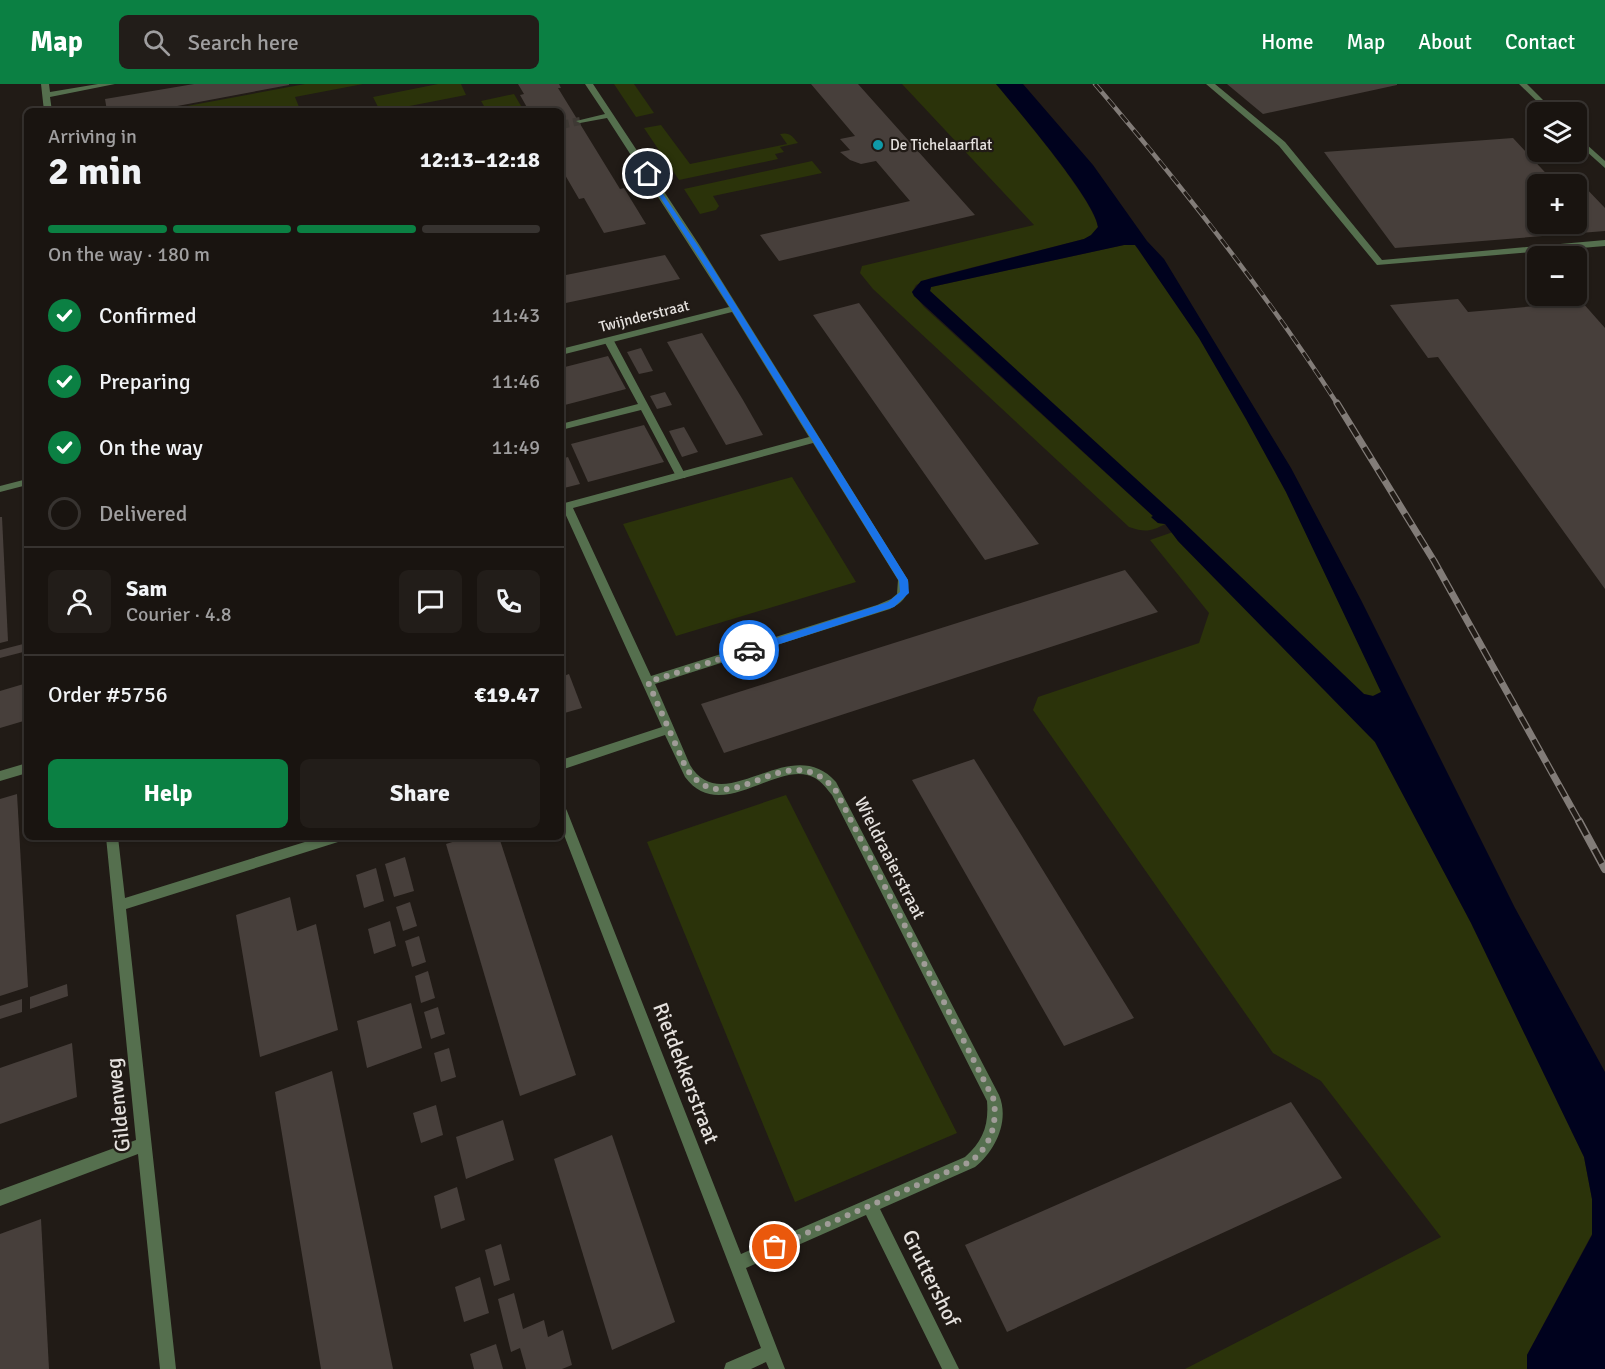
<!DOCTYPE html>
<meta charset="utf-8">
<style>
body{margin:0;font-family:Signika,sans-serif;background:#221d19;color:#f1f3f6;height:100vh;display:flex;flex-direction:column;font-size:22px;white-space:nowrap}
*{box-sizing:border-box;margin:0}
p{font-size:20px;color:#9f9e9f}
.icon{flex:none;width:33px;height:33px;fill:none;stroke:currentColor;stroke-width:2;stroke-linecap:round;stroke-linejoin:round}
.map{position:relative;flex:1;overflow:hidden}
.side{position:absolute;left:24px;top:24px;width:540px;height:732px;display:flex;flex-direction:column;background:#191410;border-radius:9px;box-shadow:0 2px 4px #0004,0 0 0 2px #373330}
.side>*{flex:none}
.controls{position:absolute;left:1527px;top:18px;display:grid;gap:12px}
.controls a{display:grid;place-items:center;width:60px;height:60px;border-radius:9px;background:#191410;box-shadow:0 2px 4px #0004,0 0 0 2px #373330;font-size:30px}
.pin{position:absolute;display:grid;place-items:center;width:51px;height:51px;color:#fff;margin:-26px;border:3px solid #fff;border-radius:50%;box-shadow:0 2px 6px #0007}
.courier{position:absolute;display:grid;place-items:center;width:60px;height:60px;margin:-30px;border:4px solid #1a73e8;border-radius:50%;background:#fff;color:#222;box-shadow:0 2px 8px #0007}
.head em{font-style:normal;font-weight:700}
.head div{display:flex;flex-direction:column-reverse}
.head{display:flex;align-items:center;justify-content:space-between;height:102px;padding:0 24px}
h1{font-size:39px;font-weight:700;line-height:45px}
.bar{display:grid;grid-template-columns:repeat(4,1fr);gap:9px 6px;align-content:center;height:72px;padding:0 24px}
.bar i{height:8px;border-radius:4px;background:#373330}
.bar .current{background:#0b8043}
.bar p{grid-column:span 4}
.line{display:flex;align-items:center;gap:15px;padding:0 24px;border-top:2px solid #373330}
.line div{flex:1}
.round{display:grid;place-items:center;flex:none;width:63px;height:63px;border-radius:9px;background:#221d19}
ol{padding:0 24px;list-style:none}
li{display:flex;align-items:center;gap:18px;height:66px}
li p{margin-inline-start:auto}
li .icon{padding:6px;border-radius:50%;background:#0b8043;color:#fff;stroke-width:4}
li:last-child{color:#9f9e9f}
li i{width:33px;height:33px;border:3px solid #373330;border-radius:50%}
.cta{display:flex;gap:12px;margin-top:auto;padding:12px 24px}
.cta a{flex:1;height:69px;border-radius:9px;background:#0b8043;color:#fff;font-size:24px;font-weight:700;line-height:69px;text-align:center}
.cta a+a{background:#221d19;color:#f1f3f6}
header{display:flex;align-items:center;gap:36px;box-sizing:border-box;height:84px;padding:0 30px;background:#0b8043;color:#fff}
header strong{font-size:28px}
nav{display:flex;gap:33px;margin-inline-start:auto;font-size:21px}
.search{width:420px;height:54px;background:#221d19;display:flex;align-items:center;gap:15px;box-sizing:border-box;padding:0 21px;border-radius:9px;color:#9f9e9f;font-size:22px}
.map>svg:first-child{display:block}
.green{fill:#2b330a}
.water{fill:#00021e;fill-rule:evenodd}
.building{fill:#473f3b}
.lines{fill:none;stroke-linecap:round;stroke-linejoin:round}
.minor-tunnel{stroke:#3e3934;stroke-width:8;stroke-dasharray:8 4.5;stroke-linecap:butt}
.service{fill:#556f4e;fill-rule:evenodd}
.minor{fill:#556f4e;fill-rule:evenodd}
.tertiary{fill:#556f4e;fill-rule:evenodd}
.rail-far2-casing{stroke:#827c78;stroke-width:4.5}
.rail-far1-casing{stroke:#827c78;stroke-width:7}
.rail-casing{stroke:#827c78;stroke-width:8}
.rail-far2{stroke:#211b16;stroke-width:3;stroke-dasharray:10;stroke-linecap:butt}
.rail-far1{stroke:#211b16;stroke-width:4.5;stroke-dasharray:13;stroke-linecap:butt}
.rail{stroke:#211b16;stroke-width:5;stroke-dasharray:16;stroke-linecap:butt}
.route{fill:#1a73e8}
.done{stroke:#a09c98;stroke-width:6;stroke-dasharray:0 10.8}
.culture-dot{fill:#0f9aa8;stroke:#211b16;stroke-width:2}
.labels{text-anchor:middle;stroke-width:4.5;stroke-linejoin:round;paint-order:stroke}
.far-poi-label{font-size:15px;fill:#e5e1de;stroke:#211b16;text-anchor:start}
.far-street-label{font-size:15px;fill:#e5e1de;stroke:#211b16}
.street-label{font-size:18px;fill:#e5e1de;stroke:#211b16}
.near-street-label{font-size:21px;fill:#e5e1de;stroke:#211b16}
</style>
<header>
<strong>Map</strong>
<div class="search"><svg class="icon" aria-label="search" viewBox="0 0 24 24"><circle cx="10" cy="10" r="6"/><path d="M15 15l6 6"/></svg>Search here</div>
<nav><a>Home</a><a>Map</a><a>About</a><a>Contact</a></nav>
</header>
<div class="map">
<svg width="1605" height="1285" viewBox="0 0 1605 1285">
<rect width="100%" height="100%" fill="#211b16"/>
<g class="green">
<path d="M305,0H363L295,13L299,23L275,27H171V25Z"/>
<path d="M438,0H461L466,11L384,27H380L373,13Z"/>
<path d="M614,0H634L654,29L636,33Z"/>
<path d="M902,0H996C1016,24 1095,117 1098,143L1091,152L1084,155L931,194L916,201L912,208L924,223L1154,433L1152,434L1158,439L1165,440C1152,447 1146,449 1129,443L873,205L860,189L862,182L1034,141Z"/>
<path d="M514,10L524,27H487L481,17Z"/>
<path d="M661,41L690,80L787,60L780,50C790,48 792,52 798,59L780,63L784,68L775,70L778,75L679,96L644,44Z"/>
<path d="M812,77L822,89L713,112L719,122L716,126L700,130L684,105Z"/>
<path d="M1124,161H1135L1138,165L1199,254L1246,335L1286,408L1382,608L1373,612L1364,610L1180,435L930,207L931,203Z"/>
<path d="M792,393L856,498L676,552L623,440Z"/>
<path d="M1173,448L1178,457L1375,658L1471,839L1584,1073L1592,1115V1150L1527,1271V1285H1185L1441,1153L1321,997L1273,969L1033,626L1038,613L1199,559L1209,529L1150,456Z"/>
<path d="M786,711L957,1049L795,1118L647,758Z"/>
</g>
<path class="water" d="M996,0H1023L1093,81L1147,157L1164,175L1291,384L1361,516L1515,824L1605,988V1285H1527V1271L1592,1151V1115L1584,1073L1471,839L1375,658L1178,457L1165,440L1158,439L1151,433L1153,432L914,212L912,208L921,197L1084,155L1091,151L1098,143C1096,117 1016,24 996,0ZM1124,161H1135L1138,165L1199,254L1246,335L1286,408L1381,608L1373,612L1364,610L1180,435L930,207L931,203Z"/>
<g class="building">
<path d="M194,0H289V1L172,23L139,27H107L105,15Z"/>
<path d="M518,0H559L561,4H558L620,105L624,104L646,140L604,149L584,114L579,115L561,84V27H529L520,11L524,10Z"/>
<path d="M811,0H858L975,131L779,177L760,151L910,117L876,77L861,80L850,76L840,68L850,66L840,55L855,52Z"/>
<path d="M1227,0H1397V1L1263,30Z"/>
<path d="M1513,54L1556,100H1538V140H1576V101L1582,100L1605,124V147L1395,164L1324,68Z"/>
<path d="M665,171L680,195L561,220V192Z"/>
<path d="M1458,215L1468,228L1582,218L1605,244V505L1438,273L1428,274L1390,221Z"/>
<path d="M859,219L992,398L1039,460L985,476L813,231Z"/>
<path d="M702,249L743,316L763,351L726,361L667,258Z"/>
<path d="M641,264L653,287L639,290L627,268Z"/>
<path d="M608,272L626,305L561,322V284Z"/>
<path d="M665,308L672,321L657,325L650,312Z"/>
<path d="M644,341L664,378L588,398L571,360Z"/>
<path d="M684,343L698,368L682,373L669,347Z"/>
<path d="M568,373L580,400L564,404L561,397V375Z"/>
<path d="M0,433H2L8,557L0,559Z"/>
<path d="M1125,486L1158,528L724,669L701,620Z"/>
<path d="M27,559V567L0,574V566Z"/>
<path d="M569,590L582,624L561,630V593Z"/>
<path d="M27,599V636L0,644V607Z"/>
<path d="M974,675L1015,741L1134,934L1064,962L912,696Z"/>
<path d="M17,710L28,903L0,912V715Z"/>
<path d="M468,753H499L576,991L520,1012L446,760Z"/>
<path d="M405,773L414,807L394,813L385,780Z"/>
<path d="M376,784L384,817L364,824L356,791Z"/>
<path d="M290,813L297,847L316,840L338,946L260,973L236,831Z"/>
<path d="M410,818L417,842L403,847L396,823Z"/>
<path d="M390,837L396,862L374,870L368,845Z"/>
<path d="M419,852L426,878L412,883L405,857Z"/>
<path d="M428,887L435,914L421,919L415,892Z"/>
<path d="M67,900L68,912L30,925V913Z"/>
<path d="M22,915V928L0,935V922Z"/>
<path d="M411,919L422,964L367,984L357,937Z"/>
<path d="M438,923L445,950L431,955L424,928Z"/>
<path d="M72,959L77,1013L0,1040V984Z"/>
<path d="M449,964L456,993L441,998L434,969Z"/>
<path d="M332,987L349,1071L393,1285H321L275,1008Z"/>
<path d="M1291,1018L1342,1094L1007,1248L965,1161Z"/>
<path d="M436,1021L443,1051L421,1059L413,1029Z"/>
<path d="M503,1036L514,1076L466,1095L456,1053Z"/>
<path d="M612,1051L675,1238L612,1266L554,1075Z"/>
<path d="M457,1103L465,1136L441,1145L434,1112Z"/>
<path d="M41,1135L49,1285H0V1150Z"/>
<path d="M501,1160L510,1196L494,1202L485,1166Z"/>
<path d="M480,1193L489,1229L464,1238L455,1203Z"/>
<path d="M514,1209L523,1245L544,1236L548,1253L563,1246L572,1281L562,1285H526L520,1264L511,1268L498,1215Z"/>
<path d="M496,1260L503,1285H474L470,1270Z"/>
</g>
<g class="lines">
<path class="minor-tunnel" d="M561,41L580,37"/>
<g class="service">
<path d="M1206,0H1215L1285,58L1382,176L1605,156V162L1377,181L1279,62Z"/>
<path d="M609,254L614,257L686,392L685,394H677L641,326L561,346V340L638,320L604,257Z"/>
</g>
<g class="minor">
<path d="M41,0H49L50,8L98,0H115L50,13L52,27H44Z"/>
<path d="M585,0H593L700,162L908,496C910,511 903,519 890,525L655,600L690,681C724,737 790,646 836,698L999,1011C1010,1037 995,1067 975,1083L880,1125L959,1285H942L866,1131L746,1184L785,1285H769L766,1278L751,1285H724L726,1279L761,1264L561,743V722L565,723L567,727L741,1170L965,1073C983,1057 989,1041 987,1017L832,711C827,705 822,698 815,694C779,673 721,742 685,693L665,651L561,686V676L662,643L564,427L561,428V420L809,353L732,228L561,271V265L729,223L607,34L580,39L576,37L605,30ZM813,359L898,496L897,510L891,515L877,521L651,592L573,424Z"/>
<path d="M27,395V401L0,408V402Z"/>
<path d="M27,679V689L0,697V687Z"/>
<path d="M106,753H118L125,814L321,753H344L343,757L338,758L126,825L176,1285H160L138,1070L0,1122V1106L136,1056Z"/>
</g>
<g class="tertiary">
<path d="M1519,0H1527L1555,28H1548Z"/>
<path d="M1576,51L1605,77V84L1576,58Z"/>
</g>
<g class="rail-far2-casing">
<path id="rail-far2" d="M1095,0C1183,103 1265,207 1338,321"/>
</g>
<g class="rail-far1-casing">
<path id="rail-far1" d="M1337,319L1434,477L1580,739"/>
</g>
<g class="rail-casing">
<path id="rail" d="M1579,737L1605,785"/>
</g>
<use href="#rail-far2" class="rail-far2"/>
<use href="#rail-far1" class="rail-far1"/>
<use href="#rail" class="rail"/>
</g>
<path class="route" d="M648,88L709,178L908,496L909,509L894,523L749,570L746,569V564L888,518L900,508L899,497L702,178L645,90Z"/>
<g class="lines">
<path class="done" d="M749,566L648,598L686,684C729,747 786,645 836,707L994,1016C997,1041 991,1062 970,1078L775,1163"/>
</g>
<circle class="culture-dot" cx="878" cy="61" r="6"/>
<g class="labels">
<g class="far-poi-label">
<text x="890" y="66">De Tichelaarflat</text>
</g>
<g class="far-street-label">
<text transform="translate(644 232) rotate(-14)" y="5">Twijnderstraat</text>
</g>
<g class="street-label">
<text transform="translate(890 774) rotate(63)" y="6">Wieldraaierstraat</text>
</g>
<g class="near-street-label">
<text transform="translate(686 989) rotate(69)" y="7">Rietdekkerstraat</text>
<text transform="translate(118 1021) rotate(-96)" y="7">Gildenweg</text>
<text transform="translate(931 1194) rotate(64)" y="7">Gruttershof</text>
</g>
</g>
</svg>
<div class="controls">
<a><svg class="icon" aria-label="layers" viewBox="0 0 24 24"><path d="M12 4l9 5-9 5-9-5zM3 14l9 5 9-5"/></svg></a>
<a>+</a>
<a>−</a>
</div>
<div class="pin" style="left:775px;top:1163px;background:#ea580c"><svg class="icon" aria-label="bag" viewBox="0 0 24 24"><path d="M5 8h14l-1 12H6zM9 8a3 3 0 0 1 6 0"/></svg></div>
<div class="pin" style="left:648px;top:90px;background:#1f2937"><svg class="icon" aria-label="home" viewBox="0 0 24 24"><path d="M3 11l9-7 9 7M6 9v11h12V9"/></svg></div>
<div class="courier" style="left:749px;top:566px"><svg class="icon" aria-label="car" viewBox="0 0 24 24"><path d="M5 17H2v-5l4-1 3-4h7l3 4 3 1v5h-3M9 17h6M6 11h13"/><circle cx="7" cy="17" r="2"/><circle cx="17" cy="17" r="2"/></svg></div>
<section class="side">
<div class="head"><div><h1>2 min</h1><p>Arriving in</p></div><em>12:13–12:18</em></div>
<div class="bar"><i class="current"></i><i class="current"></i><i class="current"></i><i></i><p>On the way · 180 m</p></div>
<ol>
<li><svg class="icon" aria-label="check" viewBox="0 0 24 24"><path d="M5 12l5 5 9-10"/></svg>Confirmed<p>11:43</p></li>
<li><svg class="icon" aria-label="check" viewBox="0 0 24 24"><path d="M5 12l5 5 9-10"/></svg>Preparing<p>11:46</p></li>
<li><svg class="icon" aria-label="check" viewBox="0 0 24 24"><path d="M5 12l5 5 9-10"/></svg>On the way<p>11:49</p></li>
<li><i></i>Delivered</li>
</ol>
<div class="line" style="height:108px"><a class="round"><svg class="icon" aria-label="person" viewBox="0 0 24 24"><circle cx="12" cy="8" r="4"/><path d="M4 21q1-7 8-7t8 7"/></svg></a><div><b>Sam</b><p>Courier · 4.8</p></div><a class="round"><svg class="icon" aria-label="chat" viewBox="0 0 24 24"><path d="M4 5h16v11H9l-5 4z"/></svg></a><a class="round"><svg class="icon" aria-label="phone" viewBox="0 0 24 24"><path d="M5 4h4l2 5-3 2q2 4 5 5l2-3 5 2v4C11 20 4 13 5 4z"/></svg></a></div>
<div class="line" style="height:78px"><div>Order #5756</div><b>€19.47</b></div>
<div class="cta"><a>Help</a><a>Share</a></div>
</section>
</div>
